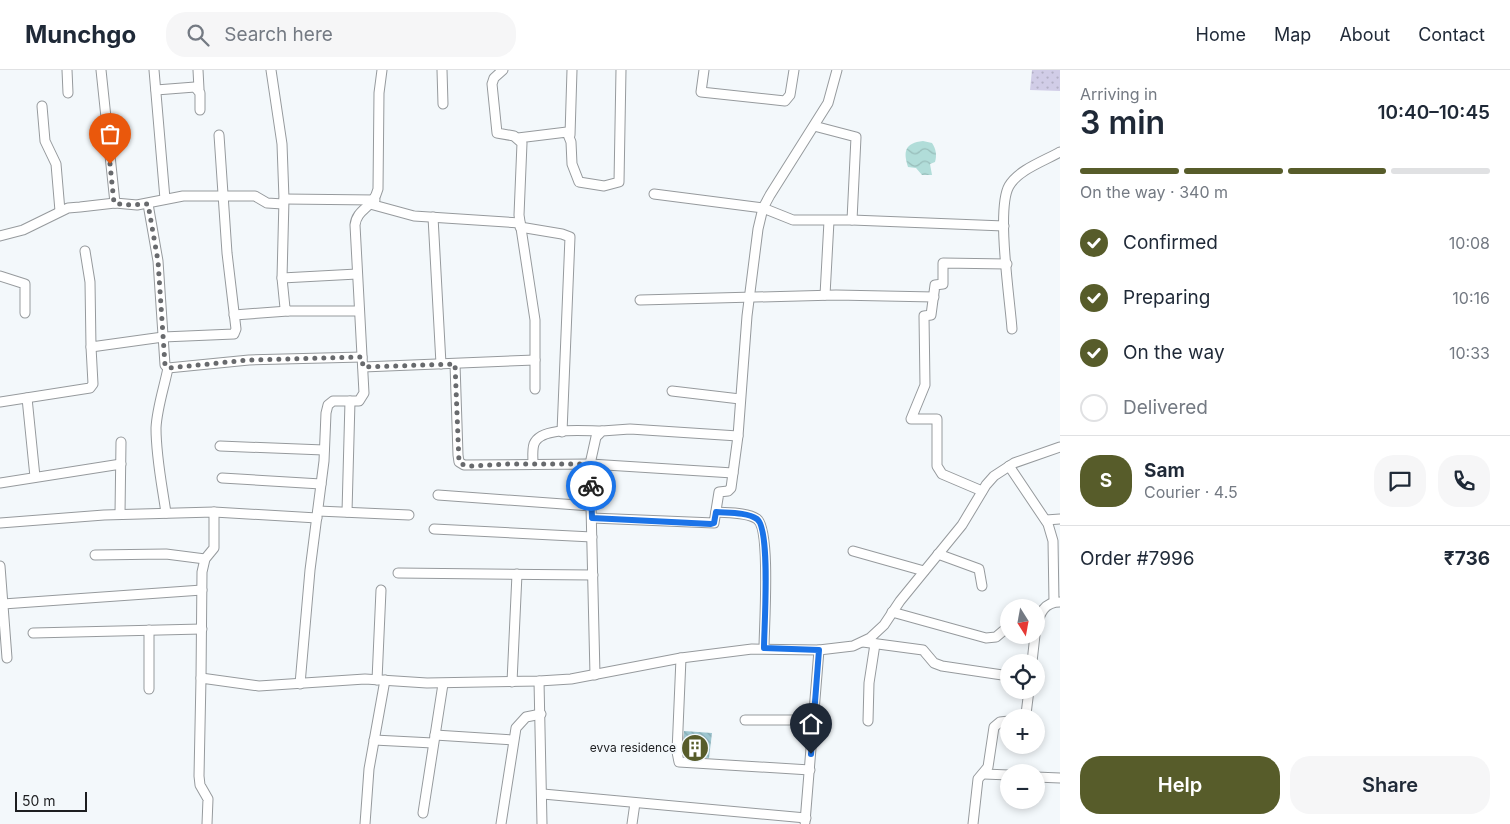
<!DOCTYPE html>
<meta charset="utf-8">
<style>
body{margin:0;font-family:Inter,sans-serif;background:#f6f6f7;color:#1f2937;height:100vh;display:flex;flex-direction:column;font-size:19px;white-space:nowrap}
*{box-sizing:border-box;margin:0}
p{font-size:16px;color:#747a83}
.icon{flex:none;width:28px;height:28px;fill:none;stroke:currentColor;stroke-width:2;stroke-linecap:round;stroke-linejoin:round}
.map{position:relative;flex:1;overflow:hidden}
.side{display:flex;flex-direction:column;background:#fff;width:450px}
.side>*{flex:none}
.needle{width:32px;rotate:169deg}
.tools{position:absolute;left:1000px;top:529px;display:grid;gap:10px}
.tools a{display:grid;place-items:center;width:45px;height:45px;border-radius:50%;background:#fff;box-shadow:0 2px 8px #0003;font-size:25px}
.scale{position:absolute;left:15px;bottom:12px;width:72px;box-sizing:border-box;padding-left:5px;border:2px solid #1d1e20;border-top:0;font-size:14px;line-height:18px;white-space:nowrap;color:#1d1e20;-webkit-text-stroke:4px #f3f8fb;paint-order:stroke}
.pin{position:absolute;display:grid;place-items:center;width:42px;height:42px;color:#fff;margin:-51px -21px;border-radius:50% 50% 50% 0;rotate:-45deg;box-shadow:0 0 5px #0007}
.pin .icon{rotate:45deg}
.courier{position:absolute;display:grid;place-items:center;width:50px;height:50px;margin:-25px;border:4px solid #1a73e8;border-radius:50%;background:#fff;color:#222;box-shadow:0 1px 6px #0007}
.summary em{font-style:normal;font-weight:600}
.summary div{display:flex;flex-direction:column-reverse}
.summary{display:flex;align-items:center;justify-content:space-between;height:85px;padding:0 20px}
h1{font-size:32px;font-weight:600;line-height:38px}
.bar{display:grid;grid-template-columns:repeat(4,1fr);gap:8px 5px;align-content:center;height:60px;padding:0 20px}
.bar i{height:6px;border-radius:4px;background:#e0e1e3}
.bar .active{background:#575c2a}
.bar p{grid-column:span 4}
.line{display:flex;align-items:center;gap:12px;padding:0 20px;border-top:1px solid #e0e1e3}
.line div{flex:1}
.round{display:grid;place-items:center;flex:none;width:52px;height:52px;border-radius:20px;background:#f6f6f7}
ol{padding:0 20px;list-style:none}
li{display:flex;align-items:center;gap:15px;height:55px}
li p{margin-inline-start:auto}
li .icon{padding:5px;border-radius:50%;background:#575c2a;color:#fff;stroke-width:4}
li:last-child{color:#747a83}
li i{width:28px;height:28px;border:2px solid #e0e1e3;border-radius:50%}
.action{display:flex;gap:10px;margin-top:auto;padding:10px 20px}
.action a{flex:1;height:58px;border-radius:20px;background:#575c2a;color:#fff;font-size:20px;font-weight:600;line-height:58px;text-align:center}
.action a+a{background:#f6f6f7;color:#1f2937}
header{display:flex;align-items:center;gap:30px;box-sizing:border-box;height:70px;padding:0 25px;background:#fff;border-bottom:1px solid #e0e1e3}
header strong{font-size:24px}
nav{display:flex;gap:28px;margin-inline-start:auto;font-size:18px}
.search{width:350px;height:45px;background:#f6f6f7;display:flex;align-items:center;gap:12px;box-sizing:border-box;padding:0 18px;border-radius:20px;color:#747a83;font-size:19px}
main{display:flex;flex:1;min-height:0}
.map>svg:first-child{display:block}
.park{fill:url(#park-dots)}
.water{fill:url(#water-waves)}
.building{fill:url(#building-back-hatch);filter:url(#shadow)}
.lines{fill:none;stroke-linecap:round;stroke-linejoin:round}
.minor-casing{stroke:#969a9d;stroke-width:11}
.minor{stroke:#fff;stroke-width:9}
.done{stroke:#686a6d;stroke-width:5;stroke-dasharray:0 9}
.route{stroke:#1a73e8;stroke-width:6}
.labels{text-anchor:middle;stroke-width:4;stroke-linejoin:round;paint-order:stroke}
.poi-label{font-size:12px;fill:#1d1e20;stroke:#f3f8fb;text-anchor:end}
</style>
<header>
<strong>Munchgo</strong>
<div class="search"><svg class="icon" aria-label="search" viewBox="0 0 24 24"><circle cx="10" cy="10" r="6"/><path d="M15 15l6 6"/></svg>Search here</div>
<nav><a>Home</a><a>Map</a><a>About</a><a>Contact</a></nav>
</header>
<main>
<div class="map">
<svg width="1060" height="754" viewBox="0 0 1060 754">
<defs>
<pattern id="park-dots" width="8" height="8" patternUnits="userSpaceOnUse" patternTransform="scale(1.25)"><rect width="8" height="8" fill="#d1cde7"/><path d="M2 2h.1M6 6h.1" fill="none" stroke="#b3b0c6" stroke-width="1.8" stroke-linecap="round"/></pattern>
<pattern id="water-waves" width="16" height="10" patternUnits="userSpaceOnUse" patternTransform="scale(1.25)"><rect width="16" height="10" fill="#b1ddd9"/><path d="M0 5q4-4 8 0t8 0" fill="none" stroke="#98bdba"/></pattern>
<pattern id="building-back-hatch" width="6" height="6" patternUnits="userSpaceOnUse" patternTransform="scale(1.25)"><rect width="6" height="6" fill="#9cc5cf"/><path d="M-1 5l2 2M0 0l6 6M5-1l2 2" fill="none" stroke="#86a9b1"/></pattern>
<filter id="shadow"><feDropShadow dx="-4" dy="4" stdDeviation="2.5" flood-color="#0004"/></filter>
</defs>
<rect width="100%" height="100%" fill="#f3f8fb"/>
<path class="park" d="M1032,0H1060V21L1030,20Z"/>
<path class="water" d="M923,71L932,73C936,79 937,85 935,92L930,94L932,105H922L916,98L908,97C903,81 905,73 923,71Z"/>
<path class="building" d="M684,661L712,663L709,688L684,686Z"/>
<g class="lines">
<g class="minor-casing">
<g id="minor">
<path d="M67,0L68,23"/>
<path d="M101,0L115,133"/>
<path d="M154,0L165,129"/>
<path d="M198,0L199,19"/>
<path d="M271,0L282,74L284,129L282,208"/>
<path d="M442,0L443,34"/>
<path d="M503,0L494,8L492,14L497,63L514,66L522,73L519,145L535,250V319"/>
<path d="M704,0L701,22L785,31L790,25L794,0"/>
<path d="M156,20L195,17L200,23V40"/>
<path d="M42,36L45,71L56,94L60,141"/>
<path d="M814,56L856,67L852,150"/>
<path d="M570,65L572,0"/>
<path d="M518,68L567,62L571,72L572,94L579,112L604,116L619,112L621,0"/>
<path d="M654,124L763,138L793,150H852L1004,156"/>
<path d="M284,129L375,130"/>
<path d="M148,134L158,191L165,295L168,298L249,290L362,287"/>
<path d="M370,134L414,146L520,153"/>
<path d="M433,147L441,294"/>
<path d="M520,157L562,164L570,167L562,362"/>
<path d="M0,166L23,160L68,138L80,137L115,133L137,135L183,126H255L267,133L283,134"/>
<path d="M85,181L90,212L91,277L163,267L234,264L236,259L227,183L219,65"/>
<path d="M357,204L282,208L285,238L288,241H359"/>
<path d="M0,206L25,214V243"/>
<path d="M825,225L829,151"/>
<path d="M640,230L836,225L934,227"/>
<path d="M234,245L288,241"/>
<path d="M1012,259C1010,230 996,139 1009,116C1018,100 1044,91 1060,82"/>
<path d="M455,294L458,385L459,392L464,395L590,394L733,403"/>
<path d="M363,297L535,290"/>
<path d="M672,321L740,329"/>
<path d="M27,328L35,407"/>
<path d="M0,332L90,318L93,314L91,277"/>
<path d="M220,376L324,380"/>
<path d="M533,394C533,388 532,380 534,374C541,356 585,361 602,361"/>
<path d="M1009,396L1048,454L1053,471L1054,532"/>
<path d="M222,408L321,414"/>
<path d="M0,413L121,394"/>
<path d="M982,421L942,404L937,396V349H911L925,315L924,246L931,245L935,215L943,214V193L1007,194"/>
<path d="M438,425L591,436"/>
<path d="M318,441L409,445"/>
<path d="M347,442L350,331"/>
<path d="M716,442C728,443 747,442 757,449C771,459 764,558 764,578"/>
<path d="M166,443C162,415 156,387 156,358C157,338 164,318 168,298"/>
<path d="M120,444L121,372"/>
<path d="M592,448L714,453L719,422L728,421L731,418L738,366L747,246L758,159L763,138L770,125L828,33L837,0"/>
<path d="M1046,450L1060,449"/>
<path d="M0,453L104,445L214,442L317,448"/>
<path d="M434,459L592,467"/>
<path d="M853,481L924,501"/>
<path d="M938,484L979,499L982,516"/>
<path d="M95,485L166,484L205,489"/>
<path d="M0,496L7,588"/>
<path d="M398,503L593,505"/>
<path d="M3,534L202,520"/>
<path d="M892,542L986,568L996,567L1009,556"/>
<path d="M1036,557C1040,543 1044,532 1060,532"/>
<path d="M33,563L202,559"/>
<path d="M863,572L923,580L934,593L942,596L1009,606"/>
<path d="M681,588L677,682L679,692L810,700"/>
<path d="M1032,592L1035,565"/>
<path d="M595,605L590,394L596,367L602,361L630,359L738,366"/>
<path d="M201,608L202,502L205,489L214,478V442"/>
<path d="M377,610L381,520"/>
<path d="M539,611L542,754"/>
<path d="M512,612L517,504"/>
<path d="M300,614L310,500L324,391L326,343L328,335L333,331H359L364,323L355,155C357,138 373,139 378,119L379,23L382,0"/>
<path d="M149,619V560"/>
<path d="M1024,648L1026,644L1029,620"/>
<path d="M745,650H813"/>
<path d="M868,651L869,613L875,574"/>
<path d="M435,665L513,670"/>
<path d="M374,670L433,673"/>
<path d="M984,704L1009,705"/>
<path d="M1036,707L1060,708"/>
<path d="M543,724L806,748"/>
<path d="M423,743L443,614"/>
<path d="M805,752L819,580"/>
<path d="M207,754L208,729L200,715L199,706L201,608L259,616L365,609L427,613L539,611L571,609L681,588L752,579L819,580L853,576L870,568L884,555L900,531L962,455L986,415L994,406L1014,393L1060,377"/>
<path d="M365,754L369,699L385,610"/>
<path d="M501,754L516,658L526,647L541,644"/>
<path d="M632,754L635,733"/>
<path d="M973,754L978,709L988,697L994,657L1000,652L1009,651"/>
</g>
</g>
<use href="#minor" class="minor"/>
</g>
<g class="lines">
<path class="done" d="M110,94L114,133L125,135L148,134L158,191L165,295L168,298L249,290L362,287L363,297L455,294L459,392L464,395L471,396L506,394H590L591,416"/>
<path class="route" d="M591,416L592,448L711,454L714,453L716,442C728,443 747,442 757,449C771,459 764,558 764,578L819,580L811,684"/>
</g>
<defs>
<g id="building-disc" transform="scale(1.4375)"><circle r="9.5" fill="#575c2a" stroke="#f3f8fb"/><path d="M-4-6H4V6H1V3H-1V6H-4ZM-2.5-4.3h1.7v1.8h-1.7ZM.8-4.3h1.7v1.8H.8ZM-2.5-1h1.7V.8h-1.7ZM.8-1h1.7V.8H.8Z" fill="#fff"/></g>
</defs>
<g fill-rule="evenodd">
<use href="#building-disc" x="695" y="678"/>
</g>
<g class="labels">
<g class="poi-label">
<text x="676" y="682">evva residence</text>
</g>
</g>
</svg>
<div class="tools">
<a><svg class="needle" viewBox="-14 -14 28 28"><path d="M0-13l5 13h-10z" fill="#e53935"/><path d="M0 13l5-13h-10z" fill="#747a83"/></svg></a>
<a><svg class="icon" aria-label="locate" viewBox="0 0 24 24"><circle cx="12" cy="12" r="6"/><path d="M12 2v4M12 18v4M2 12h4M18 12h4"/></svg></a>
<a>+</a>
<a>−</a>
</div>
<div class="scale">50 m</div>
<div class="pin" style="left:110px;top:94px;background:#ea580c"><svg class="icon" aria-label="bag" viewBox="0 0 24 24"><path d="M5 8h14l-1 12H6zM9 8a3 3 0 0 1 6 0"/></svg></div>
<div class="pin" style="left:811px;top:684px;background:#1f2937"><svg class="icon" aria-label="home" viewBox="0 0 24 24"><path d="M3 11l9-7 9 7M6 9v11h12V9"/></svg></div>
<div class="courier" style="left:591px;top:416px"><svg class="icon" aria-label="bike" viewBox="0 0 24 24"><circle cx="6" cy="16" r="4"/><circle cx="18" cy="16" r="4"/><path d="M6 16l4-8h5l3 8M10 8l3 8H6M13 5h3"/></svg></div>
</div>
<section class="side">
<div class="summary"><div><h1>3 min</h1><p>Arriving in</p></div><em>10:40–10:45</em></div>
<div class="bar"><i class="active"></i><i class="active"></i><i class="active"></i><i></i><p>On the way · 340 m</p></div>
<ol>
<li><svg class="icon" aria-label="check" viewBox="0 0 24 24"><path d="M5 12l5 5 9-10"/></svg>Confirmed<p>10:08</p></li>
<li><svg class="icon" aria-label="check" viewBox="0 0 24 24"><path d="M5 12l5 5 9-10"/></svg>Preparing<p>10:16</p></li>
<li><svg class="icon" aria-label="check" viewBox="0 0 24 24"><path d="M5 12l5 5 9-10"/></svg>On the way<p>10:33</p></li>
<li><i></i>Delivered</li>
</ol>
<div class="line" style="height:90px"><b class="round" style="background:#575c2a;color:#fff">S</b><div><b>Sam</b><p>Courier · 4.5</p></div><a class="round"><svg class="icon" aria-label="chat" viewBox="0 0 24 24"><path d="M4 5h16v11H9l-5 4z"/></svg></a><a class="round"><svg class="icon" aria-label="phone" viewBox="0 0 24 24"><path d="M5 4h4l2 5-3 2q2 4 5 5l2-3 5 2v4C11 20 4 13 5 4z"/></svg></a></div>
<div class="line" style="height:65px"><div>Order #7996</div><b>₹736</b></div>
<div class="action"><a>Help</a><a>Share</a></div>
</section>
</main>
